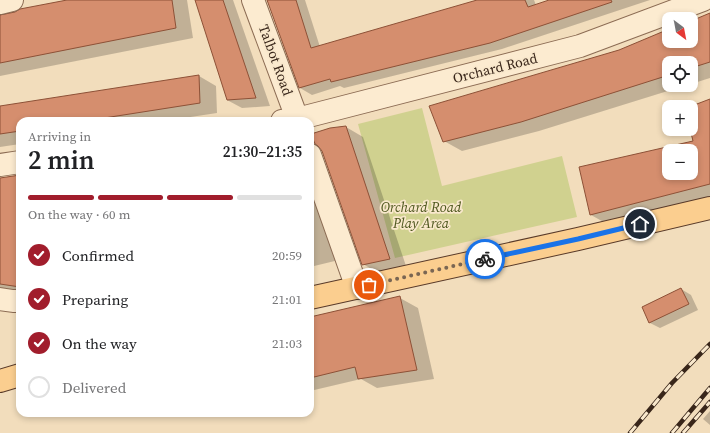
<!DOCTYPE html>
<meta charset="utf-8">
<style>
body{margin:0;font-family:"Source Serif 4",serif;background:#f6f6f6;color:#202124;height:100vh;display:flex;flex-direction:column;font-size:15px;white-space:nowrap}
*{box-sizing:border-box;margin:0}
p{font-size:13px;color:#757577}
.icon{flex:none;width:22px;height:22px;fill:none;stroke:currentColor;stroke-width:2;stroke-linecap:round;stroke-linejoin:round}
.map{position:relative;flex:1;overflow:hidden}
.sheet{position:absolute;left:16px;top:117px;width:298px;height:300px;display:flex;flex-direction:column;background:#fff;border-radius:12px;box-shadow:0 2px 6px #0003}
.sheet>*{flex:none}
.needle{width:26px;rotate:148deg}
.fabs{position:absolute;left:662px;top:12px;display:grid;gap:8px}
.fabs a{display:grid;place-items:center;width:36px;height:36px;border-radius:8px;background:#fff;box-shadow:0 2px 6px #0003;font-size:20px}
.pin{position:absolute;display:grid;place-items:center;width:34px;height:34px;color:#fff;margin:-17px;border:2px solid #fff;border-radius:50%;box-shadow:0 1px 4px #0007}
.courier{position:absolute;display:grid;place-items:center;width:40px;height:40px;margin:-20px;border:3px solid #1a73e8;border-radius:50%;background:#fff;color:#222;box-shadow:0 1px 5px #0007}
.headline em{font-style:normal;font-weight:600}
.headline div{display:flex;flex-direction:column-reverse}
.headline{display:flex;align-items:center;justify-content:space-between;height:68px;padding:0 12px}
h1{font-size:26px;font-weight:600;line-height:30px}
.bar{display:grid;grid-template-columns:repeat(4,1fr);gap:6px 4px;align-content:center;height:48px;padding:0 12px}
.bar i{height:5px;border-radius:3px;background:#e0e0e0}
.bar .on{background:#a11d2c}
.bar p{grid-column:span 4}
ol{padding:0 12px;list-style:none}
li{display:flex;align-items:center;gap:12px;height:44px}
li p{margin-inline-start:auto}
li .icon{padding:4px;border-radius:50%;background:#a11d2c;color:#fff;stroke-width:4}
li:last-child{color:#757577}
li i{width:22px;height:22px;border:2px solid #e0e0e0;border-radius:50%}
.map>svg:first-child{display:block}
.green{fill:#d0d18f}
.shadow{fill:#0003;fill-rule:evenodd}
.building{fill:#d58e6e;stroke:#8d5137;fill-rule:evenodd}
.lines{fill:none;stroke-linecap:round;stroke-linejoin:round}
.minor-casing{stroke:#8c6c54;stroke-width:24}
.major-casing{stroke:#593a29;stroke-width:24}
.minor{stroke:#fcebd0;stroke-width:22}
.major{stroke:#fbce8f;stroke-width:22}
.rail-casing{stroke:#39261a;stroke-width:4.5}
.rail{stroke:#f9e8cc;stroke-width:3;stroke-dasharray:9;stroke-linecap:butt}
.done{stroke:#7a6653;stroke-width:4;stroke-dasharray:0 7.2}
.route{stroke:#1a73e8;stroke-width:5}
.labels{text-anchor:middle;stroke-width:3.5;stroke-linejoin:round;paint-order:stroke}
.street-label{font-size:14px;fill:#39261a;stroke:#f9e8cc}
.park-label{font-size:14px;font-style:italic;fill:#4f581f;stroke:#f9e8cc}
</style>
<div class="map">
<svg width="710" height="433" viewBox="0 0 710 433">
<rect width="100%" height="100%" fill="#f2ddbc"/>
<path class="green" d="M422,108L442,186L562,156L577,217L395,258L358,124Z"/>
<g class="shadow">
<path d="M72,0H187L193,38L0,76V16Z"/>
<path d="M196,0H233L270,106L242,108L227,100Z"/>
<path d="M268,0H305L320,47L481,0H534L536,5L553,0H650L502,49L344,88L340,86L312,95L300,88Z"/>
<path d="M710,14V78L691,84V63H669V85H687L539,131L462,151L444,141L669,31V41H691V22Z"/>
<path d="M199,76L216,86L217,113L164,121H20V144L0,147V107Z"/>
<path d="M710,100V199L609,225L591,215L580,168L695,141L691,129V107ZM669,151H691V173H669Z"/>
<path d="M346,127L363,137L407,269L380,274L363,264Z"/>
<path d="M310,172L339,260L310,267Z"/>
<path d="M20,247V294L0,291V249Z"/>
<path d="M681,289L691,295L698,310L660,328L650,323L643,307Z"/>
<path d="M400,298L418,308L434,379L377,388L361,379L310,391V318Z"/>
<path d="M710,411V425L703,419Z"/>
</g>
<g class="building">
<path d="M67,0H172L176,28L0,63V15L15,12L20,9Z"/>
<path d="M195,0H223L256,98L227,100Z"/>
<path d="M267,0H296L311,48L477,0H525L528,7L549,0H611L612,2L490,43L331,82L330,79L299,88Z"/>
<path d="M710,13V62L691,68V63H669V75L521,122L443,142L429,106L619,50L669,29V41H691V21Z"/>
<path d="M199,75L200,103L85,121H20V131L0,134V106Z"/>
<path d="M710,99V184L590,215L579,167L693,141L690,129H691V107H689ZM669,151H691V173H669Z"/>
<path d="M346,126L390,259L362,265L322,151L318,146L315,144L311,134L330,128Z"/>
<path d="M20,175V287L0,284V178Z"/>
<path d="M681,288L689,304L649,323L642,307Z"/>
<path d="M400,296L417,370L358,379L355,367L310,378V317Z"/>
</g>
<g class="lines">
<g class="minor-casing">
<g id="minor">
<path d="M253,0L298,121"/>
<path d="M0,3L12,0"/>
<path d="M282,121L297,119L580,46L703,0"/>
<path d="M310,155L357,288"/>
<path d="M0,165L20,162"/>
<path d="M0,299L13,301H20"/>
</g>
</g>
<g class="major-casing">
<g id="major">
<path d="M310,298L578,239L710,208"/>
<path d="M0,381L20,375"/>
</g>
</g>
<use href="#minor" class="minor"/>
<use href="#major" class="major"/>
<g class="rail-casing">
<g id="rail">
<path d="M630,433L672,383L710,344"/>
<path d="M672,433L710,388"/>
<path d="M683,433L710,402"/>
</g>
</g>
<use href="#rail" class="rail"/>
</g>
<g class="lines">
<path class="done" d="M369,285L485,259"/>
<path class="route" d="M485,259L578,239L640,224"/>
</g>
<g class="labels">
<g class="street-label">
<text transform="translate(276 60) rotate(70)" y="5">Talbot Road</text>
<text transform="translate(495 68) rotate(-14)" y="5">Orchard Road</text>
</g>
<g class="park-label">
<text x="421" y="212">Orchard Road<tspan x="421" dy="16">Play Area</tspan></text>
</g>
</g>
</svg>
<div class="fabs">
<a><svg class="needle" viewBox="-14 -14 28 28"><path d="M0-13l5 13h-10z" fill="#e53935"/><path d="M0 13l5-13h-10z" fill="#757577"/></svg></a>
<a><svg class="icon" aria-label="locate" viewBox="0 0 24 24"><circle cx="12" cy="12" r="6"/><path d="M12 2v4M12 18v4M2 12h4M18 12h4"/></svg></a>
<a>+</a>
<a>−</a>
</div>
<div class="pin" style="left:369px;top:285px;background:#ea580c"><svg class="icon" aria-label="bag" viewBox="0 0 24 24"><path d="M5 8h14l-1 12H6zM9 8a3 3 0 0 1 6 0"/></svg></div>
<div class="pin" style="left:640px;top:224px;background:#1f2937"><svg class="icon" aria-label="home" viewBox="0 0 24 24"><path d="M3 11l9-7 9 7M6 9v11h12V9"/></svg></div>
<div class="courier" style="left:485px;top:259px"><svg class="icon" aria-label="bike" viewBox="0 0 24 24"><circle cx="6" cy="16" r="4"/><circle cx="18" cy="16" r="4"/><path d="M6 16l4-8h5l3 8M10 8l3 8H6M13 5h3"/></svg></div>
<section class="sheet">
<div class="headline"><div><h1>2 min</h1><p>Arriving in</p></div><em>21:30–21:35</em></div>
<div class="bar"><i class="on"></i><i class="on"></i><i class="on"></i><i></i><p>On the way · 60 m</p></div>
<ol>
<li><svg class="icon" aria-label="check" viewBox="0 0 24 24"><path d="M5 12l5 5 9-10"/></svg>Confirmed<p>20:59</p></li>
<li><svg class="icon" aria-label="check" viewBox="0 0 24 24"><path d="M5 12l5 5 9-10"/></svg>Preparing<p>21:01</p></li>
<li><svg class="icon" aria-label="check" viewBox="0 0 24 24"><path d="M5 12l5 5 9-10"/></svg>On the way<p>21:03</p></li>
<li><i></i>Delivered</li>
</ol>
</section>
</div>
